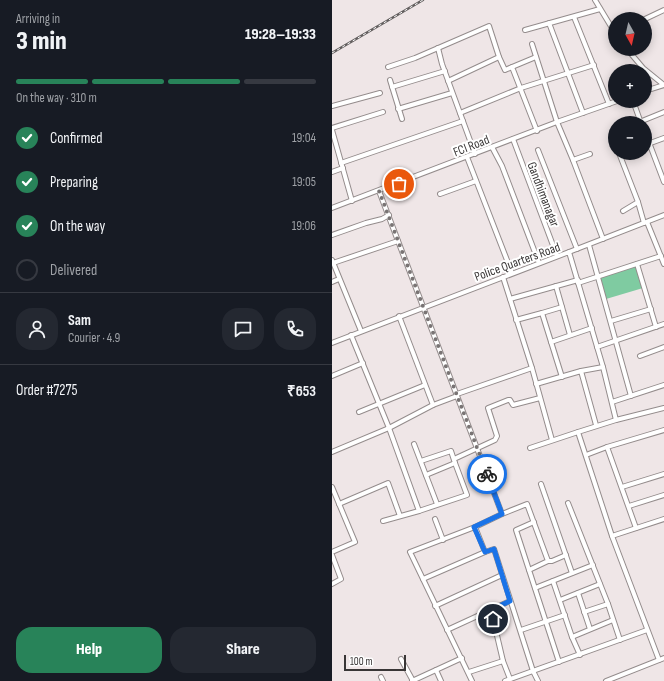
<!DOCTYPE html>
<meta charset="utf-8">
<style>
body{margin:0;font-family:"Sofia Sans Condensed",sans-serif;background:#242831;color:#f1f3f6;height:100vh;display:flex;flex-direction:column;font-size:15px;white-space:nowrap}
*{box-sizing:border-box;margin:0}
p{font-size:13px;color:#9ea1a6}
.icon{flex:none;width:22px;height:22px;fill:none;stroke:currentColor;stroke-width:2;stroke-linecap:round;stroke-linejoin:round}
.map{position:relative;flex:1;overflow:hidden}
.details{display:flex;flex-direction:column;background:#171b24;width:332px}
.details>*{flex:none}
.needle{width:26px;rotate:172deg}
.buttons{position:absolute;left:276px;top:12px;display:grid;gap:8px}
.buttons a{display:grid;place-items:center;width:44px;height:44px;border-radius:50%;background:#171b24;box-shadow:0 2px 10px #0003;font-size:20px}
.scale{position:absolute;left:12px;bottom:10px;width:62px;box-sizing:border-box;padding-left:4px;border:2px solid #393636;border-top:0;font-size:11px;line-height:14px;white-space:nowrap;color:#393636;-webkit-text-stroke:3px #fff;paint-order:stroke}
.pin{position:absolute;display:grid;place-items:center;width:34px;height:34px;color:#fff;margin:-17px;border:2px solid #fff;border-radius:50%;box-shadow:0 1px 4px #0007}
.courier{position:absolute;display:grid;place-items:center;width:40px;height:40px;margin:-20px;border:3px solid #1a73e8;border-radius:50%;background:#fff;color:#222;box-shadow:0 1px 5px #0007}
.overview em{font-style:normal;font-weight:800}
.overview div{display:flex;flex-direction:column-reverse}
.overview{display:flex;align-items:center;justify-content:space-between;height:68px;padding:0 16px}
h1{font-size:26px;font-weight:800;line-height:30px}
.bar{display:grid;grid-template-columns:repeat(4,1fr);gap:6px 4px;align-content:center;height:48px;padding:0 16px}
.bar i{height:5px;border-radius:3px;background:#363941}
.bar .on{background:#288359}
.bar p{grid-column:span 4}
.line{display:flex;align-items:center;gap:10px;padding:0 16px;border-top:1px solid #363941}
.line div{flex:1}
.round{display:grid;place-items:center;flex:none;width:42px;height:42px;border-radius:16px;background:#242831}
ol{padding:0 16px;list-style:none}
li{display:flex;align-items:center;gap:12px;height:44px}
li p{margin-inline-start:auto}
li .icon{padding:4px;border-radius:50%;background:#288359;color:#fff;stroke-width:4}
li:last-child{color:#9ea1a6}
li i{width:22px;height:22px;border:2px solid #363941;border-radius:50%}
.button{display:flex;gap:8px;margin-top:auto;padding:8px 16px}
.button a{flex:1;height:46px;border-radius:16px;background:#288359;color:#fff;font-size:16px;font-weight:800;line-height:46px;text-align:center}
.button a+a{background:#242831;color:#f1f3f6}
main{display:flex;flex:1;min-height:0}
.map>svg:first-child{display:block}
.green{fill:#7fcba1}
.lines{fill:none;stroke-linecap:round;stroke-linejoin:round}
.minor-casing{stroke:#948c8c;stroke-width:6}
.minor{stroke:#fff;stroke-width:4}
.rail-casing{stroke:#625e5e;stroke-width:2.5}
.rail{stroke:#fff;stroke-width:1;stroke-dasharray:3;stroke-linecap:butt}
.done{stroke:#797474;stroke-width:4;stroke-dasharray:0 7.2}
.route{stroke:#1a73e8;stroke-width:5}
.labels{text-anchor:middle;stroke-width:4;stroke-linejoin:round;paint-order:stroke}
.street-label{font-size:13px;fill:#393636;stroke:#fff}
</style>
<main>
<section class="details">
<div class="overview"><div><h1>3 min</h1><p>Arriving in</p></div><em>19:28–19:33</em></div>
<div class="bar"><i class="on"></i><i class="on"></i><i class="on"></i><i></i><p>On the way · 310 m</p></div>
<ol>
<li><svg class="icon" aria-label="check" viewBox="0 0 24 24"><path d="M5 12l5 5 9-10"/></svg>Confirmed<p>19:04</p></li>
<li><svg class="icon" aria-label="check" viewBox="0 0 24 24"><path d="M5 12l5 5 9-10"/></svg>Preparing<p>19:05</p></li>
<li><svg class="icon" aria-label="check" viewBox="0 0 24 24"><path d="M5 12l5 5 9-10"/></svg>On the way<p>19:06</p></li>
<li><i></i>Delivered</li>
</ol>
<div class="line" style="height:72px"><a class="round"><svg class="icon" aria-label="person" viewBox="0 0 24 24"><circle cx="12" cy="8" r="4"/><path d="M4 21q1-7 8-7t8 7"/></svg></a><div><b>Sam</b><p>Courier · 4.9</p></div><a class="round"><svg class="icon" aria-label="chat" viewBox="0 0 24 24"><path d="M4 5h16v11H9l-5 4z"/></svg></a><a class="round"><svg class="icon" aria-label="phone" viewBox="0 0 24 24"><path d="M5 4h4l2 5-3 2q2 4 5 5l2-3 5 2v4C11 20 4 13 5 4z"/></svg></a></div>
<div class="line" style="height:52px"><div>Order #7275</div><b>₹653</b></div>
<div class="button"><a>Help</a><a>Share</a></div>
</section>
<div class="map">
<svg width="332" height="681" viewBox="0 0 332 681">
<rect width="100%" height="100%" fill="#efe6e7"/>
<path class="green" d="M305,265L311,288L274,299L268,277Z"/>
<g class="lines">
<g class="minor-casing">
<g id="minor">
<path d="M263,0L283,33"/>
<path d="M242,17L277,104"/>
<path d="M313,19L332,10"/>
<path d="M217,23L251,113"/>
<path d="M193,30L268,9"/>
<path d="M200,44L225,122L241,160L258,154"/>
<path d="M106,48L110,64L143,154"/>
<path d="M295,49L311,68L332,85"/>
<path d="M167,57L173,70L180,67"/>
<path d="M204,57L180,67L205,131"/>
<path d="M56,67L83,58L157,26L167,57L116,81"/>
<path d="M58,80L70,119"/>
<path d="M60,87L113,71"/>
<path d="M313,91L332,85"/>
<path d="M301,101L309,123"/>
<path d="M0,106L48,93"/>
<path d="M66,109L120,93"/>
<path d="M128,113L189,88L262,65"/>
<path d="M305,123L332,112"/>
<path d="M0,128L51,112"/>
<path d="M0,130L20,201"/>
<path d="M283,131L280,132L283,141"/>
<path d="M313,132L332,182"/>
<path d="M181,139L225,256"/>
<path d="M313,145L332,138"/>
<path d="M160,147L170,166L207,263"/>
<path d="M206,150L245,249"/>
<path d="M287,153L306,202L291,211"/>
<path d="M135,157L180,273"/>
<path d="M241,160L271,239"/>
<path d="M9,163L131,121"/>
<path d="M0,172L11,168"/>
<path d="M47,191L170,514L143,527L153,552L162,549L201,671L206,681"/>
<path d="M108,194L144,181"/>
<path d="M306,202L312,223"/>
<path d="M0,208L225,122L285,101"/>
<path d="M315,222L332,264"/>
<path d="M0,235L34,223L50,219L57,215"/>
<path d="M257,245L299,396"/>
<path d="M237,252L332,215"/>
<path d="M0,260L29,331"/>
<path d="M1,263L66,241"/>
<path d="M305,264L324,327"/>
<path d="M0,282L7,279"/>
<path d="M246,283L329,256"/>
<path d="M224,286L238,335"/>
<path d="M178,299L246,280"/>
<path d="M210,313L230,307"/>
<path d="M67,316L101,405"/>
<path d="M184,320L210,313L230,377"/>
<path d="M279,321L319,309"/>
<path d="M19,335L57,428L87,511"/>
<path d="M219,342L260,328"/>
<path d="M0,343L237,252L271,367L284,420L332,408"/>
<path d="M265,347L332,324"/>
<path d="M308,356L332,347"/>
<path d="M200,368L220,440"/>
<path d="M249,371L271,367"/>
<path d="M0,376L31,363"/>
<path d="M204,384L249,371L264,425"/>
<path d="M125,394L200,368L171,277"/>
<path d="M280,402L332,385"/>
<path d="M27,412L93,385"/>
<path d="M284,420L246,432L280,536L327,660"/>
<path d="M82,444L105,504"/>
<path d="M198,448L246,432"/>
<path d="M0,452L57,428L101,405L125,396"/>
<path d="M254,455L275,447"/>
<path d="M122,459L163,440L165,436L156,408L176,400H178L181,405L208,398"/>
<path d="M89,461L119,451L123,463L94,475"/>
<path d="M209,484L240,573"/>
<path d="M0,487L23,542L0,552"/>
<path d="M290,487L332,474"/>
<path d="M236,503L276,604L288,640"/>
<path d="M7,504L56,483L68,516"/>
<path d="M297,506L332,495"/>
<path d="M170,514L195,504L216,561L197,570L227,662"/>
<path d="M103,519L111,540"/>
<path d="M51,521L87,511L135,495L123,463"/>
<path d="M304,528L275,447L332,430"/>
<path d="M280,536L332,519"/>
<path d="M0,555L9,579L0,584"/>
<path d="M216,561H220L234,555"/>
<path d="M197,570L184,530L202,522"/>
<path d="M91,579L153,552"/>
<path d="M221,581L240,637L248,655"/>
<path d="M203,588L261,565"/>
<path d="M246,593L258,629"/>
<path d="M228,600L268,584"/>
<path d="M103,606L170,575"/>
<path d="M159,610L171,661L178,679"/>
<path d="M252,612L276,604"/>
<path d="M115,630L178,601"/>
<path d="M189,630L233,615"/>
<path d="M240,637L281,620"/>
<path d="M69,659L81,681"/>
<path d="M104,670L109,681"/>
<path d="M137,672L171,661"/>
<path d="M49,677L51,681"/>
<path d="M80,681L130,658"/>
<path d="M140,681L78,552L143,527"/>
<path d="M173,681L315,630"/>
<path d="M274,681L332,658"/>
</g>
</g>
<use href="#minor" class="minor"/>
<g class="rail-casing">
<path id="rail" d="M0,53L91,0"/>
</g>
<use href="#rail" class="rail"/>
</g>
<g class="lines">
<path class="done" d="M67,184L47,191L155,474"/>
<path class="route" d="M155,474L170,514L142,527L153,552L162,549L178,601L159,610L161,619"/>
</g>
<g class="labels">
<g class="street-label">
<text transform="translate(139 145) rotate(-21)" y="5">FCI Road</text>
<text transform="translate(212 194) rotate(69)" y="5">Gandhimanagar</text>
<text transform="translate(185 261) rotate(-20)" y="5">Police Quarters Road</text>
</g>
</g>
</svg>
<div class="buttons">
<a><svg class="needle" viewBox="-14 -14 28 28"><path d="M0-13l5 13h-10z" fill="#e53935"/><path d="M0 13l5-13h-10z" fill="#9ea1a6"/></svg></a>
<a>+</a>
<a>−</a>
</div>
<div class="scale">100 m</div>
<div class="pin" style="left:67px;top:184px;background:#ea580c"><svg class="icon" aria-label="bag" viewBox="0 0 24 24"><path d="M5 8h14l-1 12H6zM9 8a3 3 0 0 1 6 0"/></svg></div>
<div class="pin" style="left:161px;top:619px;background:#1f2937"><svg class="icon" aria-label="home" viewBox="0 0 24 24"><path d="M3 11l9-7 9 7M6 9v11h12V9"/></svg></div>
<div class="courier" style="left:155px;top:474px"><svg class="icon" aria-label="bike" viewBox="0 0 24 24"><circle cx="6" cy="16" r="4"/><circle cx="18" cy="16" r="4"/><path d="M6 16l4-8h5l3 8M10 8l3 8H6M13 5h3"/></svg></div>
</div>
</main>
